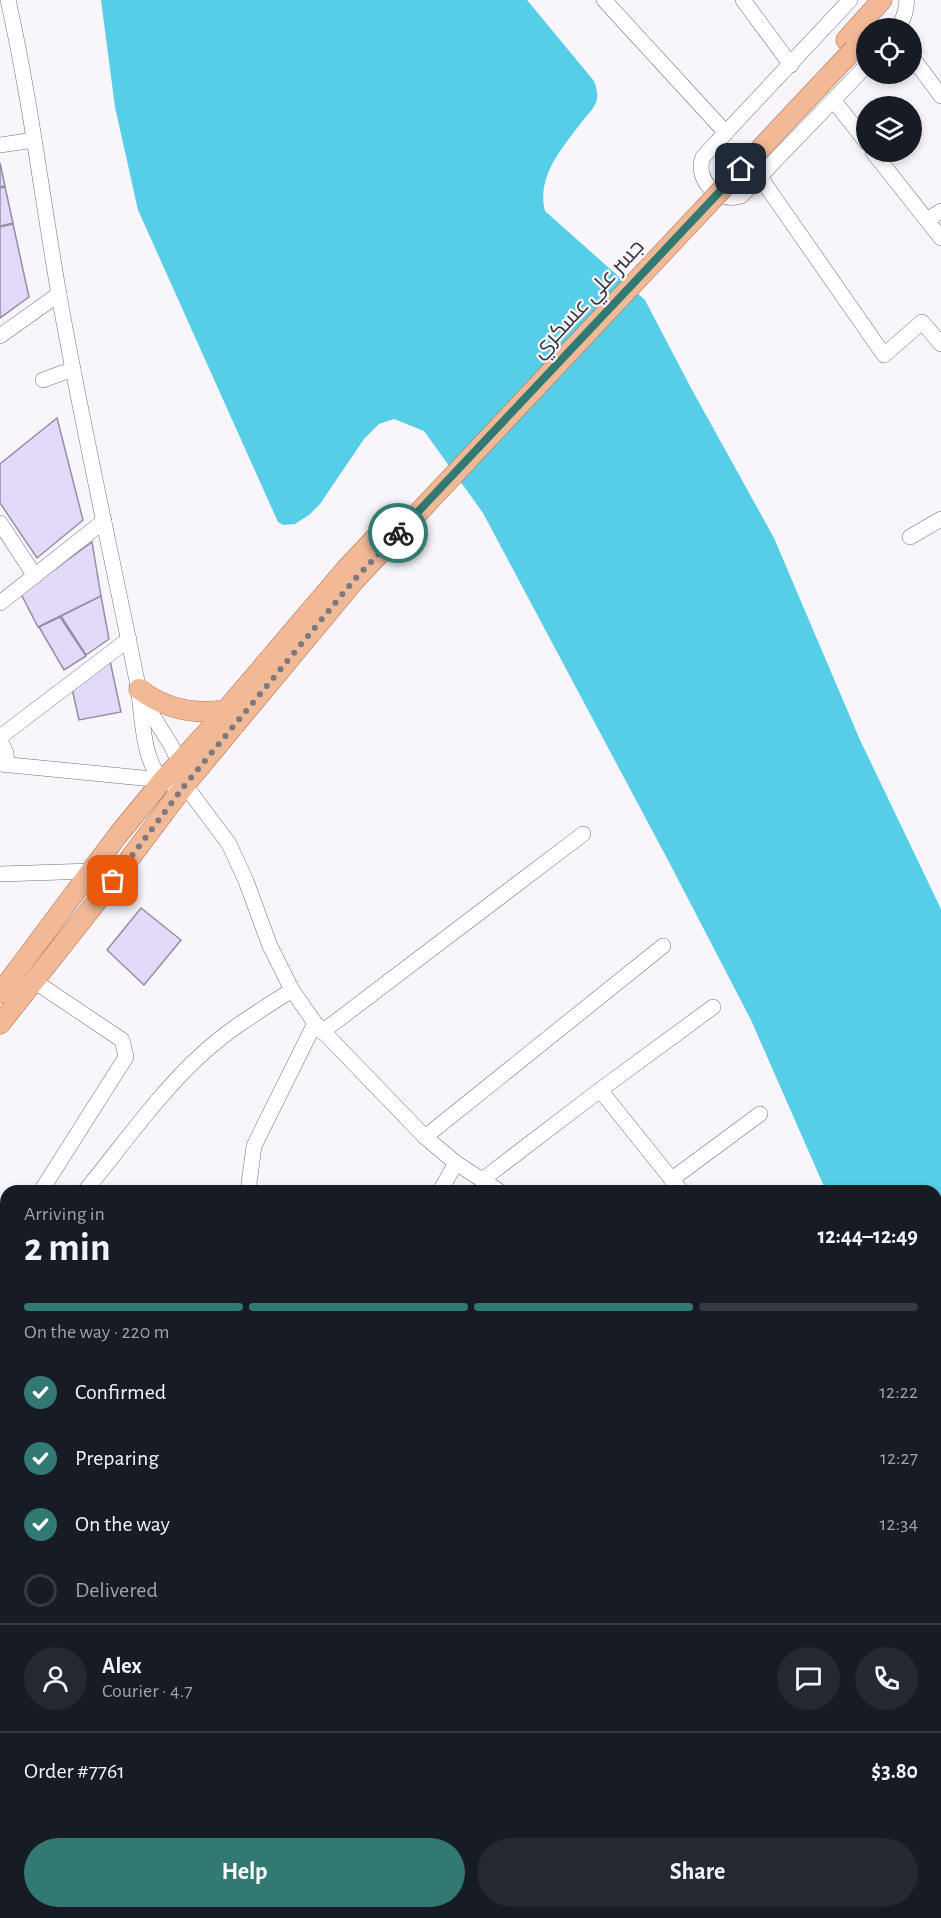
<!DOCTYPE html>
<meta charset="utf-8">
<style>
body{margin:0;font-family:"Alegreya Sans",Cairo,sans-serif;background:#242831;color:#f1f3f6;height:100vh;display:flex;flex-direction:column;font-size:22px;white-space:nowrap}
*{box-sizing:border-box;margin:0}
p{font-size:20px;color:#9ea1a6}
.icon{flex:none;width:33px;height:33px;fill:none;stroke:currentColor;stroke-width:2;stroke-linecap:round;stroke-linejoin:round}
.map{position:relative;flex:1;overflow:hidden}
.sheet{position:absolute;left:0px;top:1185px;width:942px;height:734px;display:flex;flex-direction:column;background:#171b24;border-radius:18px 18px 0 0;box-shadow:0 3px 9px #0003}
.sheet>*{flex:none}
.fabs{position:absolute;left:856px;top:18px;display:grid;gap:12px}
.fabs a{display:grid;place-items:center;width:66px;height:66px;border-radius:50%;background:#171b24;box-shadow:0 3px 9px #0003;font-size:30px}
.pin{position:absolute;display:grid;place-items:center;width:51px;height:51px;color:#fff;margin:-26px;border-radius:12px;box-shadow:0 3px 9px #0006}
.courier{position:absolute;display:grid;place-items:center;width:60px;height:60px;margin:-30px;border:4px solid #317972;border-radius:50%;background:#fff;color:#222;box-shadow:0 2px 8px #0007}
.summary em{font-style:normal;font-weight:700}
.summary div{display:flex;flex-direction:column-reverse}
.summary{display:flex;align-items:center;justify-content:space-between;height:102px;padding:0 24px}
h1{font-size:39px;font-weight:700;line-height:45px}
.bar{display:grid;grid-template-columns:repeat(4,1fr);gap:9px 6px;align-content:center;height:72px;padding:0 24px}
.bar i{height:8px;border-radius:4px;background:#363941}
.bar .on{background:#317972}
.bar p{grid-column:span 4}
.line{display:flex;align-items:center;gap:15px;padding:0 24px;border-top:2px solid #363941}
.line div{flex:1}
.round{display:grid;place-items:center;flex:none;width:63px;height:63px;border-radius:32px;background:#242831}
ol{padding:0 24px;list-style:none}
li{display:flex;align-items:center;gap:18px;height:66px}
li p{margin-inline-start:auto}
li .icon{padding:6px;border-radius:50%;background:#317972;color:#fff;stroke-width:4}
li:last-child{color:#9ea1a6}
li i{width:33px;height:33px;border:3px solid #363941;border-radius:50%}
.primary-button{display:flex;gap:12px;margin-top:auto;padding:12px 24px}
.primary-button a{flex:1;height:69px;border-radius:36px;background:#317972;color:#fff;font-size:24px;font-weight:700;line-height:69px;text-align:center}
.primary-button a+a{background:#242831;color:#f1f3f6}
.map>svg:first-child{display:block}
.water{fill:#56cee7}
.building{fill:#e3dafa;stroke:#948da4;stroke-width:1.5}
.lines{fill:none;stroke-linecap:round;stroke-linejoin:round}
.minor-casing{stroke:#746d83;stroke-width:16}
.major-casing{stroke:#ab6d4b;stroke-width:21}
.minor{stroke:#fff;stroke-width:15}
.major{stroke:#f2b997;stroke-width:20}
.major-bridge-casing{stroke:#ab6d4b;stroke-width:21;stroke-linecap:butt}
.major-bridge{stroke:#f2b997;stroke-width:20}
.done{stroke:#7a7880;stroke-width:6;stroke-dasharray:0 10.8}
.route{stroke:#317972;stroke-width:8}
.labels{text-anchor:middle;stroke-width:4.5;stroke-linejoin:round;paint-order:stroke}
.street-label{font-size:22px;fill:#36343d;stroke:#f8f6fb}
</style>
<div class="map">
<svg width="941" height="1918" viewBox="0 0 941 1918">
<rect width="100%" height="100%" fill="#f8f6fb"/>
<path class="water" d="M101,0H527L594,81C596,87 598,92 597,99C596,106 589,113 584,119C564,146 536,175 545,211L645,300L691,388L774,538L860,740L941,909V1441L936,1431V1191H826L751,1020L670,864L483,513L424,431L394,419L379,424L364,439L320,504L309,515L295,524L283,525L278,522L138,210L115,107Z"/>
<g class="building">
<path d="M0,163L5,186L0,187Z"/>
<path d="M5,187L13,223L0,226V188Z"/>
<path d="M13,224L29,297L0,318V227Z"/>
<path d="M57,418L83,520L37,558L0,503V464Z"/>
<path d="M92,542L101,596L38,627L21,594Z"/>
<path d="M101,596L109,639L86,655L61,616Z"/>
<path d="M60,617L86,656L64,670L39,627Z"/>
<path d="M110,661L121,712L79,720L71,684Z"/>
<path d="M141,908L181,940L144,985L107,950Z"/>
</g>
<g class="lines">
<g class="minor-casing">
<g id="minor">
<path d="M8,0C30,97 42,197 59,295C82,424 111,553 137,681C143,708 140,774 171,784"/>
<path d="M604,0L726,133"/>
<path d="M743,0L791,65"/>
<path d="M850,0L703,157C694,179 718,204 741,196L867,65"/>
<path d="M899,28L905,13L907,0"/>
<path d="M912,57L941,96"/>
<path d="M834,101L867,143"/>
<path d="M0,145L34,140"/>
<path d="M873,152L941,238"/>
<path d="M760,177L884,355L922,322L941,344"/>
<path d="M927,220L941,211"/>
<path d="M0,336L59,294"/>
<path d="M43,380L73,369"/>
<path d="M0,523L35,576"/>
<path d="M910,537L941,519"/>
<path d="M0,603L104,521"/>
<path d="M142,699L171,745L182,769L185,785L229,844L246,881L270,946L292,990L315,1023L425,1137L456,1163L499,1191"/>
<path d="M0,737L129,639"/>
<path d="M0,740L6,753L7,765"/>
<path d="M0,764L163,780"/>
<path d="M0,874L92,871"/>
<path d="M34,981L122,1040L126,1057L41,1191"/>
<path d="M322,1032L583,834"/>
<path d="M600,1090L681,1191"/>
<path d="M425,1137L663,946"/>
<path d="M672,1179L760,1114"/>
<path d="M482,1180L600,1090L713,1007"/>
<path d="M85,1191C123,1145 158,1094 202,1054C229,1029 261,1010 292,990"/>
<path d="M248,1191L254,1146L315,1023"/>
<path d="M440,1191L456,1163"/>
<path d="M0,1256L6,1247"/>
<path d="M0,1293L6,1288"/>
<path d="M0,1412L6,1407"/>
<path d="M0,1608L6,1609"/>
<path d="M936,1706L941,1711"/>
<path d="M0,1712L6,1713"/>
<path d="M0,1757L6,1756"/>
<path d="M0,1823L6,1822"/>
<path d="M134,1912V1918"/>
<path d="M407,1912L408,1918"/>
<path d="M541,1912L542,1918"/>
<path d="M682,1912L685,1918"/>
<path d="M887,1912L888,1918"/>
<path d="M17,1918L28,1912"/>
</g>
</g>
<g class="major-casing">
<g id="major">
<path d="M846,40L882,0"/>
<path d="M139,689C165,709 193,715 225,710"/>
<path d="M0,993L118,835L163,780L208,731L345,570"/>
<path d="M0,1024L113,881L185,785L355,580"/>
</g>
</g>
<use href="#minor" class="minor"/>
<use href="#major" class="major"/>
<g class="major-bridge-casing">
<g id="major-bridge">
<path d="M345,570L390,522"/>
<path d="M355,580L854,49"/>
</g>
</g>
<use href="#major-bridge" class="major-bridge"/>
</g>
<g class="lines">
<path class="done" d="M113,881L185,785L355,579L398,533"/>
<path class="route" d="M398,533L741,169"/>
</g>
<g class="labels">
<g class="street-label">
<text transform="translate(587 298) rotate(-47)" y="8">جسر علي عسكري</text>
</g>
</g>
</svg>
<div class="fabs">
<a><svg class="icon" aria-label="locate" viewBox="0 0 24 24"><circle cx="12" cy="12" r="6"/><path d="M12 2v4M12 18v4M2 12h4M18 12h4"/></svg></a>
<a><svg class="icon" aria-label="layers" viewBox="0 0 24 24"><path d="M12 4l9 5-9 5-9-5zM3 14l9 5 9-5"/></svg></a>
</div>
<div class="pin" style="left:113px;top:881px;background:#ea580c"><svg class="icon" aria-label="bag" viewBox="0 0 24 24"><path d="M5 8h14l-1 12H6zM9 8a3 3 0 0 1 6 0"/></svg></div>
<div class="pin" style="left:741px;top:169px;background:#1f2937"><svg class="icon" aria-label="home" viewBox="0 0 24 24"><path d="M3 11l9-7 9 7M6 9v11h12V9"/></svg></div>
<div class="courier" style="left:398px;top:533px"><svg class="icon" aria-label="bike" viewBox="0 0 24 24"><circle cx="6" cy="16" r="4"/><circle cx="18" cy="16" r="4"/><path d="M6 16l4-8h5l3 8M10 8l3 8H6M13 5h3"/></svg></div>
<section class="sheet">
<div class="summary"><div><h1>2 min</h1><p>Arriving in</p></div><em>12:44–12:49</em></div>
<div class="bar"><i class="on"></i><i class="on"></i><i class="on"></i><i></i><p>On the way · 220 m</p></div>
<ol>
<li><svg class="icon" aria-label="check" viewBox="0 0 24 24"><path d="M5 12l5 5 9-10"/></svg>Confirmed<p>12:22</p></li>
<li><svg class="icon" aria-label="check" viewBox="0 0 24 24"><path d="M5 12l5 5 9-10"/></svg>Preparing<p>12:27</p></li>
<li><svg class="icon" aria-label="check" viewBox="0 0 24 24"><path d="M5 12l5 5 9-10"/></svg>On the way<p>12:34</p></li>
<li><i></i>Delivered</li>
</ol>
<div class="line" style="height:108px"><a class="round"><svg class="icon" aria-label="person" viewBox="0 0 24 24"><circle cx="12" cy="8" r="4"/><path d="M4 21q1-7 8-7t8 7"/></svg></a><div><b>Alex</b><p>Courier · 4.7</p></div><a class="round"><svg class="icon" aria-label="chat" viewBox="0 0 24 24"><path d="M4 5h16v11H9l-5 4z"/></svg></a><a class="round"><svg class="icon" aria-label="phone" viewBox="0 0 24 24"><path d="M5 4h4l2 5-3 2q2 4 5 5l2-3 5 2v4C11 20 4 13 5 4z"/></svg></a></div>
<div class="line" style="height:78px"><div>Order #7761</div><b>$3.80</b></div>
<div class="primary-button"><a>Help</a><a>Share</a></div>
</section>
</div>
